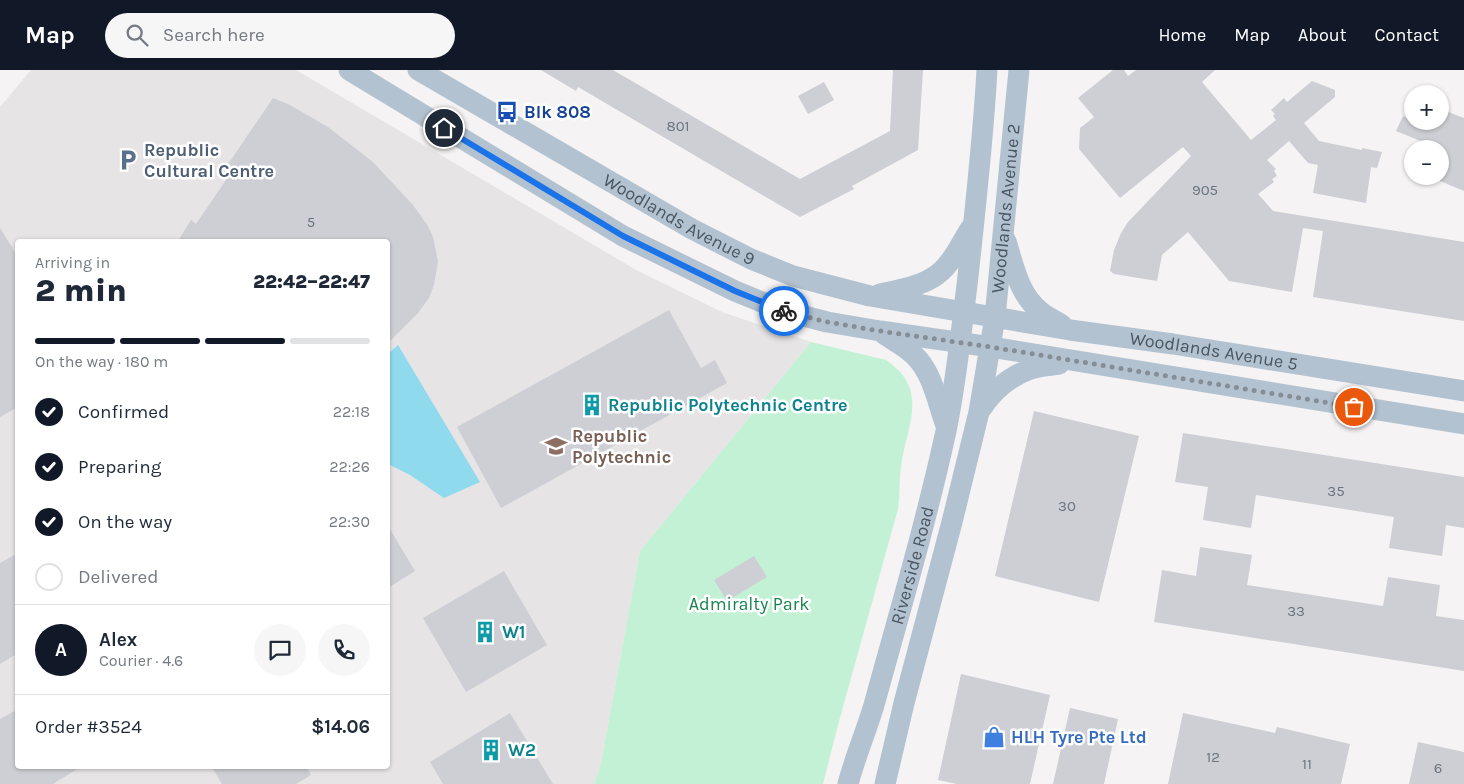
<!DOCTYPE html>
<meta charset="utf-8">
<style>
body{margin:0;font-family:Karla,sans-serif;background:#f6f6f7;color:#1f2937;height:100vh;display:flex;flex-direction:column;font-size:19px;white-space:nowrap}
*{box-sizing:border-box;margin:0}
p{font-size:16px;color:#747a83}
.icon{flex:none;width:28px;height:28px;fill:none;stroke:currentColor;stroke-width:2;stroke-linecap:round;stroke-linejoin:round}
.map{position:relative;flex:1;overflow:hidden}
.panel{position:absolute;left:15px;top:169px;width:375px;height:530px;display:flex;flex-direction:column;background:#fff;border-radius:5px;box-shadow:0 1px 4px #0004}
.panel>*{flex:none}
.controls{position:absolute;left:1404px;top:15px;display:grid;gap:10px}
.controls a{display:grid;place-items:center;width:45px;height:45px;border-radius:50%;background:#fff;box-shadow:0 1px 4px #0004;font-size:25px}
.pin{position:absolute;display:grid;place-items:center;width:42px;height:42px;color:#fff;margin:-21px;border:2px solid #fff;border-radius:50%;box-shadow:0 1px 5px #0007}
.courier{position:absolute;display:grid;place-items:center;width:50px;height:50px;margin:-25px;border:4px solid #1a73e8;border-radius:50%;background:#fff;color:#222;box-shadow:0 1px 6px #0007}
.head em{font-style:normal;font-weight:800}
.head div{display:flex;flex-direction:column-reverse}
.head{display:flex;align-items:center;justify-content:space-between;height:85px;padding:0 20px}
h1{font-size:32px;font-weight:800;line-height:38px}
.bar{display:grid;grid-template-columns:repeat(4,1fr);gap:8px 5px;align-content:center;height:60px;padding:0 20px}
.bar i{height:6px;border-radius:4px;background:#e0e1e3}
.bar .current{background:#111827}
.bar p{grid-column:span 4}
.line{display:flex;align-items:center;gap:12px;padding:0 20px;border-top:1px solid #e0e1e3}
.line div{flex:1}
.round{display:grid;place-items:center;flex:none;width:52px;height:52px;border-radius:26px;background:#f6f6f7}
ol{padding:0 20px;list-style:none}
li{display:flex;align-items:center;gap:15px;height:55px}
li p{margin-inline-start:auto}
li .icon{padding:5px;border-radius:50%;background:#111827;color:#fff;stroke-width:4}
li:last-child{color:#747a83}
li i{width:28px;height:28px;border:2px solid #e0e1e3;border-radius:50%}
header{display:flex;align-items:center;gap:30px;box-sizing:border-box;height:70px;padding:0 25px;background:#111827;color:#fff}
header strong{font-size:24px}
nav{display:flex;gap:28px;margin-inline-start:auto;font-size:18px}
.search{width:350px;height:45px;background:#f6f6f7;display:flex;align-items:center;gap:12px;box-sizing:border-box;padding:0 18px;border-radius:28px;color:#747a83;font-size:19px}
.map>svg:first-child{display:block}
.education{fill:#e6e4e5;fill-rule:evenodd}
.green{fill:#c3f1d5}
.water{fill:#90daee}
.building{fill:#cdcfd5}
.lines{fill:none;stroke-linecap:round;stroke-linejoin:round}
.major{stroke:#b3c2d1;stroke-width:21}
.done{stroke:#868d94;stroke-width:5;stroke-dasharray:0 9}
.route{stroke:#1a73e8;stroke-width:6}
.labels{text-anchor:middle;stroke-width:5;stroke-linejoin:round;paint-order:stroke}
.number-label{font-size:15px;fill:#6b747e}
.transit-label{font-size:18px;font-weight:bold;fill:#164399;stroke:#fff;text-anchor:start}
.service-label{font-size:18px;font-weight:bold;fill:#4e5e75;stroke:#fff;text-anchor:start}
.street-label{font-size:18px;fill:#4a5661;stroke:#fff}
.culture-label{font-size:18px;font-weight:bold;fill:#0d838f;stroke:#fff;text-anchor:start}
.education-label{font-size:18px;font-weight:bold;fill:#785e54;stroke:#fff;text-anchor:start}
.park-label{font-size:18px;fill:#17864f;stroke:#fff}
.shop-label{font-size:18px;font-weight:bold;fill:#366cbe;stroke:#fff;text-anchor:start}
</style>
<header>
<strong>Map</strong>
<div class="search"><svg class="icon" aria-label="search" viewBox="0 0 24 24"><circle cx="10" cy="10" r="6"/><path d="M15 15l6 6"/></svg>Search here</div>
<nav><a>Home</a><a>Map</a><a>About</a><a>Contact</a></nav>
</header>
<div class="map">
<svg width="1464" height="714" viewBox="0 0 1464 714">
<rect width="100%" height="100%" fill="#f5f3f3"/>
<path class="education" d="M31,0H296L638,201L722,242L811,272L640,481L601,693L594,714H0V37ZM18,171H388V696H18Z"/>
<path class="green" d="M811,272L886,290C930,320 907,354 901,396C899,410 900,424 898,439L838,655L823,714H594L601,693L640,481Z"/>
<path class="water" d="M398,275L480,412L444,428L410,405L388,394V284Z"/>
<g class="building">
<path d="M541,0H613L800,109L890,61L893,0H923L918,80L852,116L854,119L800,147L578,17L576,21Z"/>
<path d="M1113,0H1124L1128,6L1136,0H1215L1202,12L1251,70L1276,50L1273,46L1275,44L1271,40L1284,28L1287,32L1312,11L1335,20V27L1304,53L1319,71L1362,80V78L1382,82L1377,98L1371,97L1366,133L1313,123L1318,95L1308,93L1289,71L1267,90L1276,99L1274,101L1277,106L1272,109L1274,112L1258,124L1273,141L1464,172V251L1313,227L1323,161L1303,158L1292,222L1229,211L1188,162L1162,185L1157,211L1114,204L1110,201L1114,180L1121,163L1128,152L1191,86L1183,77L1120,128L1079,79L1080,58L1094,47L1078,28Z"/>
<path d="M824,12L834,30L808,44L798,26Z"/>
<path d="M273,28L290,35L328,57L373,92L413,135L428,156L433,167L438,191L434,215L429,228L418,243L388,273V171H178L191,150L196,154L228,107L222,103Z"/>
<path d="M1443,40L1464,48V121L1440,111V79L1396,61L1403,46L1412,51H1440V46Z"/>
<path d="M0,158L18,187V337L0,347Z"/>
<path d="M669,240L701,298L715,290L727,313L501,438L457,357Z"/>
<path d="M1034,341L1139,366L1099,532L995,506Z"/>
<path d="M1183,363L1464,407V458L1446,455L1442,486L1389,478L1394,447L1256,425L1251,458L1203,450L1208,417L1175,412Z"/>
<path d="M388,456L415,501L388,518Z"/>
<path d="M1200,477L1252,485L1247,515L1383,536L1388,507L1440,515L1436,546L1464,550V601L1154,552L1162,500L1196,506Z"/>
<path d="M18,483V583L0,594V493Z"/>
<path d="M754,486L767,507L727,531L714,510Z"/>
<path d="M504,501L547,575L466,622L423,548Z"/>
<path d="M961,604L1050,625L1030,714H957L938,710Z"/>
<path d="M1070,638L1118,649L1104,714H1053Z"/>
<path d="M18,639V696H82L53,714H0V649Z"/>
<path d="M510,643L553,714H443L430,692Z"/>
<path d="M1183,643L1275,663L1277,657L1350,674L1341,714H1168Z"/>
<path d="M1418,672L1464,682V714H1409Z"/>
<path d="M211,696H306L311,705L296,714H222Z"/>
</g>
<g class="lines">
<g class="major">
<path d="M349,0L623,166L735,221L781,240L827,252L880,261L991,277L1464,354"/>
<path id="s1" d="M418,0L692,159L751,189L793,206L870,226L1070,260L1173,274L1464,321"/>
<path d="M1006,171C1014,197 1019,225 1041,242C1047,247 1055,250 1062,255"/>
<path d="M880,224C898,220 917,217 932,208C950,198 960,175 970,159"/>
<path d="M884,264C894,271 906,277 914,285C932,302 937,330 945,353"/>
<path d="M981,339C993,321 1007,308 1028,300C1038,296 1050,296 1059,294"/>
<path id="s2" d="M848,714C855,687 866,662 874,635C899,544 926,453 946,361C956,313 961,263 967,215C975,143 983,72 987,0"/>
<path id="s3" d="M885,714L904,633L952,452L979,342L995,247L1019,0"/>
</g>
</g>
<g class="lines">
<path class="done" d="M784,241L827,252L880,261L991,277L1354,337"/>
<path class="route" d="M444,58L623,166L735,221L784,241"/>
</g>
<defs>
<g id="bus-bare" transform="scale(1.725)"><path d="M-5-6H5V4H4V6H2V4H-2V6H-4V4H-5ZM-3.5-4V0h7V-4ZM-3.5 1.2v1.5H-2V1.2ZM2 1.2v1.5H3.5V1.2Z" fill="#1a4fb4" stroke="#fff" stroke-width="2.5" paint-order="stroke"/></g>
<g id="parking-bare" transform="scale(1.725)"><path d="M-3.5-5.5H1a3.5 3.5 0 0 1 0 7H-1V5.5H-3.5ZM-1-3.4V-.6H.8a1.4 1.4 0 0 0 0-2.8Z" fill="#5c6f8a" stroke="#fff" stroke-width="2.5" paint-order="stroke"/></g>
<g id="building-bare" transform="scale(1.725)"><path d="M-4-6H4V6H1V3H-1V6H-4ZM-2.5-4.3h1.7v1.8h-1.7ZM.8-4.3h1.7v1.8H.8ZM-2.5-1h1.7V.8h-1.7ZM.8-1h1.7V.8H.8Z" fill="#0f9aa8" stroke="#fff" stroke-width="2.5" paint-order="stroke"/></g>
<g id="university-bare" transform="scale(1.725)"><path d="M0-5L7-2L0 1L-7-2ZM-4 1L0 2.5L4 1V4Q0 6-4 4Z" fill="#8d6e63" stroke="#fff" stroke-width="2.5" paint-order="stroke"/></g>
<g id="shop-bare" transform="scale(1.725)"><path d="M-5-2.5h2.3a2.7 3.5 0 0 1 5.4 0H5L5.5 6h-11ZM-1.5-2.5h3a1.5 2.3 0 0 0-3 0Z" fill="#3f7fe0" stroke="#fff" stroke-width="2.5" paint-order="stroke"/></g>
</defs>
<g fill-rule="evenodd">
<use href="#bus-bare" x="507" y="42"/>
<use href="#parking-bare" x="128" y="90"/>
<use href="#building-bare" x="592" y="335"/>
<use href="#university-bare" x="556" y="376"/>
<use href="#building-bare" x="485" y="562"/>
<use href="#shop-bare" x="994" y="667"/>
<use href="#building-bare" x="491" y="680"/>
</g>
<g class="labels">
<g class="number-label">
<text x="678" y="61">801</text>
<text x="1205" y="125">905</text>
<text x="311" y="157">5</text>
<text x="1336" y="426">35</text>
<text x="1067" y="441">30</text>
<text x="1296" y="546">33</text>
<text x="1213" y="692">12</text>
<text x="1307" y="699">11</text>
<text x="1438" y="703">6</text>
</g>
<g class="transit-label">
<text x="524" y="48">Blk 808</text>
</g>
<g class="service-label">
<text x="144" y="86">Republic<tspan x="144" dy="21">Cultural Centre</tspan></text>
</g>
<g class="street-label">
<text dy="6" stroke="none"><textPath href="#s3" startOffset="589">Woodlands Avenue 2</textPath></text>
<text dy="6" stroke="none"><textPath href="#s1" startOffset="301">Woodlands Avenue 9</textPath></text>
<text dy="6" stroke="none"><textPath href="#s1" startOffset="856">Woodlands Avenue 5</textPath></text>
<text dy="6" stroke="none"><textPath href="#s2" startOffset="228">Riverside Road</textPath></text>
</g>
<g class="culture-label">
<text x="608" y="341">Republic Polytechnic Centre</text>
<text x="502" y="568">W1</text>
<text x="508" y="686">W2</text>
</g>
<g class="education-label">
<text x="572" y="372">Republic<tspan x="572" dy="21">Polytechnic</tspan></text>
</g>
<g class="park-label">
<text x="749" y="540">Admiralty Park</text>
</g>
<g class="shop-label">
<text x="1011" y="673">HLH Tyre Pte Ltd</text>
</g>
</g>
</svg>
<div class="controls">
<a>+</a>
<a>−</a>
</div>
<div class="pin" style="left:1354px;top:337px;background:#ea580c"><svg class="icon" aria-label="bag" viewBox="0 0 24 24"><path d="M5 8h14l-1 12H6zM9 8a3 3 0 0 1 6 0"/></svg></div>
<div class="pin" style="left:444px;top:58px;background:#1f2937"><svg class="icon" aria-label="home" viewBox="0 0 24 24"><path d="M3 11l9-7 9 7M6 9v11h12V9"/></svg></div>
<div class="courier" style="left:784px;top:241px"><svg class="icon" aria-label="bike" viewBox="0 0 24 24"><circle cx="6" cy="16" r="4"/><circle cx="18" cy="16" r="4"/><path d="M6 16l4-8h5l3 8M10 8l3 8H6M13 5h3"/></svg></div>
<section class="panel">
<div class="head"><div><h1>2 min</h1><p>Arriving in</p></div><em>22:42–22:47</em></div>
<div class="bar"><i class="current"></i><i class="current"></i><i class="current"></i><i></i><p>On the way · 180 m</p></div>
<ol>
<li><svg class="icon" aria-label="check" viewBox="0 0 24 24"><path d="M5 12l5 5 9-10"/></svg>Confirmed<p>22:18</p></li>
<li><svg class="icon" aria-label="check" viewBox="0 0 24 24"><path d="M5 12l5 5 9-10"/></svg>Preparing<p>22:26</p></li>
<li><svg class="icon" aria-label="check" viewBox="0 0 24 24"><path d="M5 12l5 5 9-10"/></svg>On the way<p>22:30</p></li>
<li><i></i>Delivered</li>
</ol>
<div class="line" style="height:90px"><b class="round" style="background:#111827;color:#fff">A</b><div><b>Alex</b><p>Courier · 4.6</p></div><a class="round"><svg class="icon" aria-label="chat" viewBox="0 0 24 24"><path d="M4 5h16v11H9l-5 4z"/></svg></a><a class="round"><svg class="icon" aria-label="phone" viewBox="0 0 24 24"><path d="M5 4h4l2 5-3 2q2 4 5 5l2-3 5 2v4C11 20 4 13 5 4z"/></svg></a></div>
<div class="line" style="height:65px"><div>Order #3524</div><b>$14.06</b></div>
</section>
</div>
